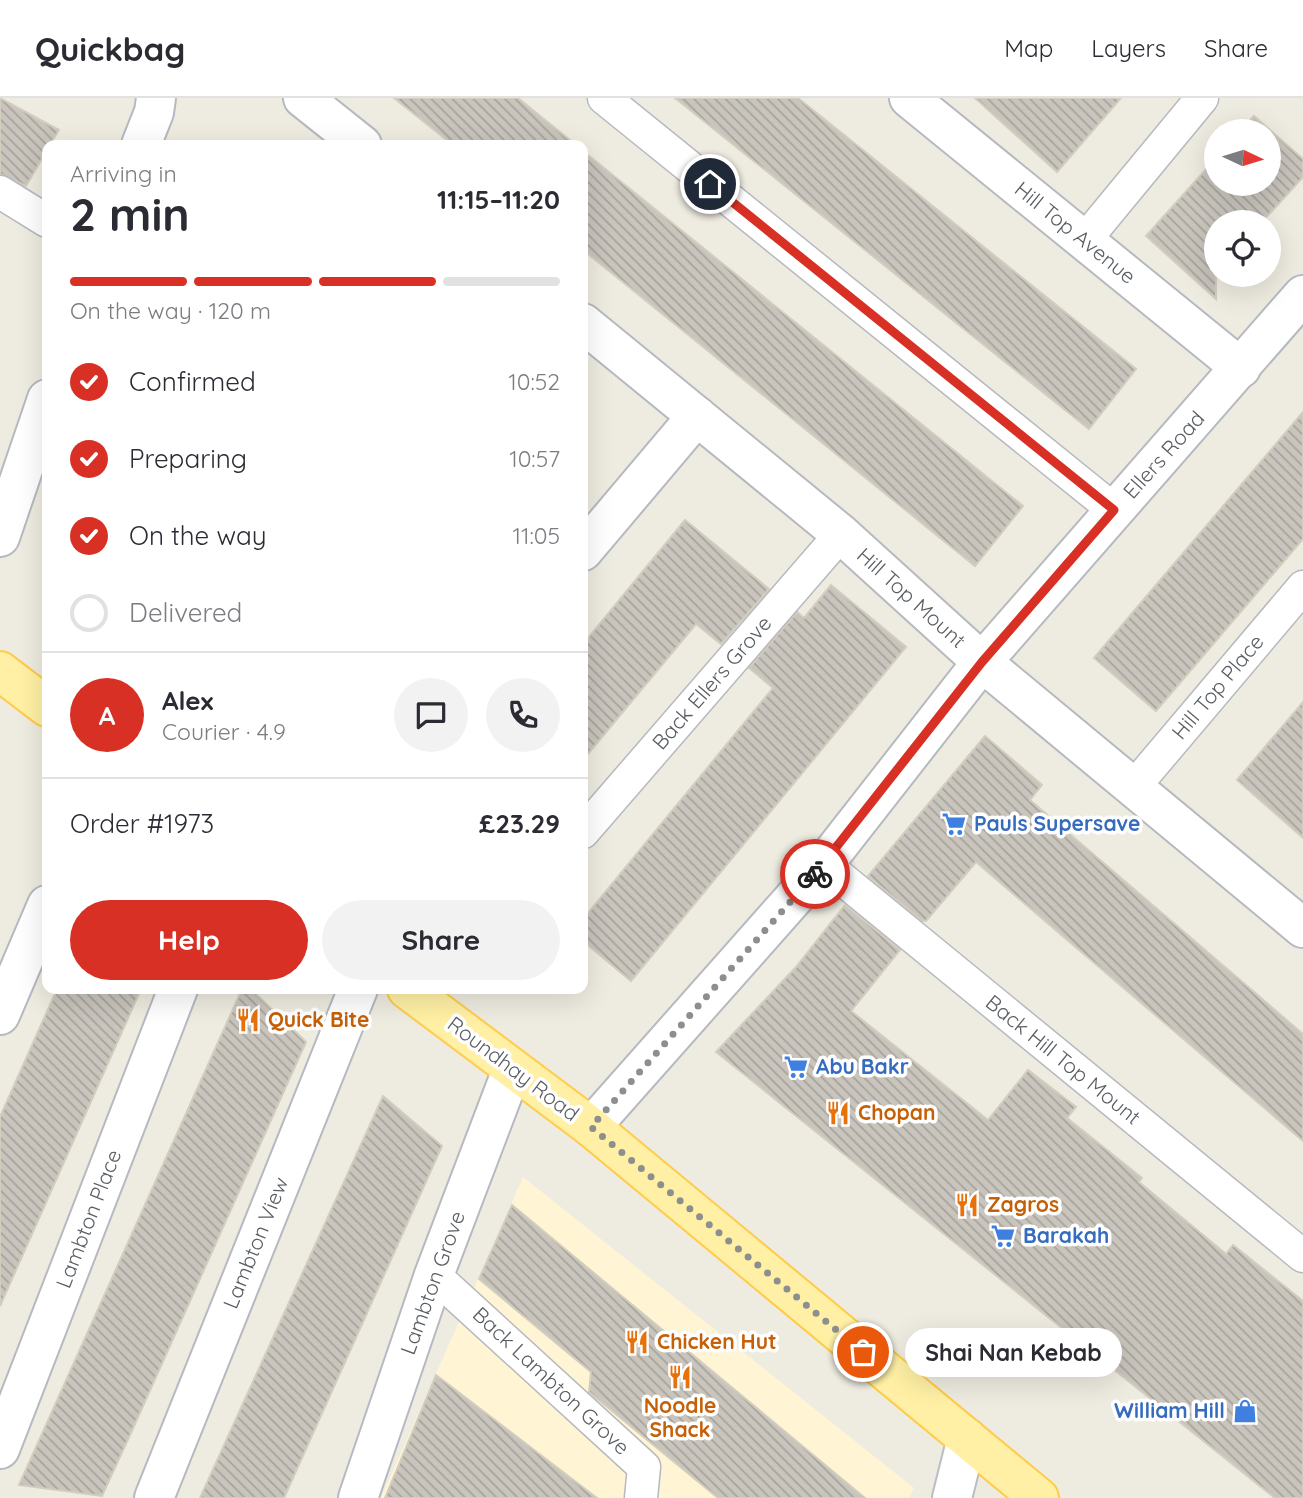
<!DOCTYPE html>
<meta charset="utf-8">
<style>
body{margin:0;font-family:Quicksand,sans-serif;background:#f2f2f3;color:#2b2b33;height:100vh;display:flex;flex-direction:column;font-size:26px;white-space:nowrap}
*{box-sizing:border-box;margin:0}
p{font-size:23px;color:#7c7c81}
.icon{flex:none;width:38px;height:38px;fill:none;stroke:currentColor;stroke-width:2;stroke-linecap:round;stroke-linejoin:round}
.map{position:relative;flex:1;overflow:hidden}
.sheet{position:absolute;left:42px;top:42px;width:546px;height:854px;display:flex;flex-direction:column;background:#fff;border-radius:14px;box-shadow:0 7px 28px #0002}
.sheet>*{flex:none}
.needle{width:46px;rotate:94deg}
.controls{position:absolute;left:1204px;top:21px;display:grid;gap:14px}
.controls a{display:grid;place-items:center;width:77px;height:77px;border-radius:50%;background:#fff;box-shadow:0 7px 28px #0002;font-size:35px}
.pin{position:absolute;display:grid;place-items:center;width:60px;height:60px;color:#fff;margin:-30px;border:4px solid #fff;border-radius:50%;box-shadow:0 2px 7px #0007}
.courier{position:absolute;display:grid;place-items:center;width:70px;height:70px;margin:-35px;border:5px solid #d93025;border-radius:50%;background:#fff;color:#222;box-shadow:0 2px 9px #0007}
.bubble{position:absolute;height:49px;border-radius:24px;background:#fff;box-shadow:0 7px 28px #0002;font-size:23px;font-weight:800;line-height:49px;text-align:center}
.head em{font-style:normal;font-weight:800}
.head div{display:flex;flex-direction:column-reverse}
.head{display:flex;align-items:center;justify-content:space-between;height:119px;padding:0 28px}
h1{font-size:46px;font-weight:800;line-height:52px}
.bar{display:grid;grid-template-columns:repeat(4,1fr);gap:10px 7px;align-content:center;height:84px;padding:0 28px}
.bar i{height:9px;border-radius:5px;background:#e1e1e2}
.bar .on{background:#d93025}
.bar p{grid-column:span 4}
.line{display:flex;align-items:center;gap:18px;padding:0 28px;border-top:2px solid #e1e1e2}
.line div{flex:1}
.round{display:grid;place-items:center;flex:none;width:74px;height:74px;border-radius:37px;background:#f2f2f3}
ol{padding:0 28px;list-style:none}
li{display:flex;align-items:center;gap:21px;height:77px}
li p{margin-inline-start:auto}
li .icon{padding:7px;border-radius:50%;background:#d93025;color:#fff;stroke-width:4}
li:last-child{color:#7c7c81}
li i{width:38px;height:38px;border:4px solid #e1e1e2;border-radius:50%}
.primary-button{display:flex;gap:14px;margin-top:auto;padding:14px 28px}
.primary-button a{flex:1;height:80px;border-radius:42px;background:#d93025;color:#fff;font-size:28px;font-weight:800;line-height:80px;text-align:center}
.primary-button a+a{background:#f2f2f3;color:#2b2b33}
header{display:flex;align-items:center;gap:42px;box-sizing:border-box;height:98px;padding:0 35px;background:#fff;border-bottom:2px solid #e1e1e2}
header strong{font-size:33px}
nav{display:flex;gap:38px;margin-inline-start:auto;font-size:24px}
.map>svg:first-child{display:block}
.commercial{fill:#fff5d5}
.building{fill:url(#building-back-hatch);stroke:#d3cdbe;stroke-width:2}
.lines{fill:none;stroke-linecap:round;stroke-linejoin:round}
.lane-casing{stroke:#b6b9bf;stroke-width:35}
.street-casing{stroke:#b6b9bf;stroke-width:42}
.secondary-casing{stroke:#b9bdc4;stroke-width:42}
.primary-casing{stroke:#ffcb49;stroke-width:42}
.lane{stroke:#fff;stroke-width:32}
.street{stroke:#fff;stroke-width:38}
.secondary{stroke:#fff;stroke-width:38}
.primary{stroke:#fff0a5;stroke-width:38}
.done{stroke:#8d8f8f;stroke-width:7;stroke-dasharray:0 12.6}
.route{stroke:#d93025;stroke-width:9}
.labels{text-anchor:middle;stroke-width:7;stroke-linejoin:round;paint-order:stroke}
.street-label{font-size:21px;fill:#595e63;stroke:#fff}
.shop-label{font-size:21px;font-weight:bold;fill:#366cbe;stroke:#fff;text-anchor:start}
.food-label{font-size:21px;font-weight:bold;fill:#c56008;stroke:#fff;text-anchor:start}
</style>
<header>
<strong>Quickbag</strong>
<nav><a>Map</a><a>Layers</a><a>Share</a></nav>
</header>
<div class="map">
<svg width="1303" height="1400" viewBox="0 0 1303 1400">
<defs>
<pattern id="building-back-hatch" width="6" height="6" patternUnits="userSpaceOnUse" patternTransform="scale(1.75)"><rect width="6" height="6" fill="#c9c5bd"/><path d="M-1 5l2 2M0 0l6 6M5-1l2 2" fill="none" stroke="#a6a39d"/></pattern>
</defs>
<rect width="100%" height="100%" fill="#eeebe0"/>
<path class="commercial" d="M523,1079L914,1390L909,1400H381Z"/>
<g class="building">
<path d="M0,0L59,32L26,88L0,76Z"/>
<path d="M394,0H518L576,47H453Z"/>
<path d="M675,0H798L1136,271L1089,331Z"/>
<path d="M975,0H1121L1057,74Z"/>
<path d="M1254,18L1303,61V79L1262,124H1216V201L1146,138L1216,60V86H1269V33H1240Z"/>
<path d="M583,53L1023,408L975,468L583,152Z"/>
<path d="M1303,314V441L1156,613L1094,560Z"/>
<path d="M685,422L769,491L721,546L696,526L583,662V546Z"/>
<path d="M831,487L906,549L631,883L583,843V821L773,590L749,570L797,514L804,520Z"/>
<path d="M1303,604V740L1237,682Z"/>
<path d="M985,638L1042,687L1030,702L1303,936V1043L976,764L926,823H922L868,778Z"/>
<path d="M845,807L900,852L851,913L988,1022L1028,972L1076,1009L1067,1020L1142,1080L1139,1084L1226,1156L1233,1147L1303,1203V1400H1275L716,954L796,869Z"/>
<path d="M57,891H141L0,1208V1019Z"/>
<path d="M242,891H251L306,944L130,1337L102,1398L19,1387Z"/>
<path d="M383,998L442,1048L284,1400H200Z"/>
<path d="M512,1107L865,1400H718L589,1294L591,1274L479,1181Z"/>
<path d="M436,1277L597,1400H385Z"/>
</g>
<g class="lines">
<g class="lane-casing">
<g id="lane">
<path d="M604,0L1114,412"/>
<path d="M0,94L47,123"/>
<path d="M1084,143L1202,0"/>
<path d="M1133,690L1303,489"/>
<path d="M583,734L841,436"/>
<path d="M824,766L1303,1158"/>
<path d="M434,1177L644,1369L641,1400"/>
</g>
</g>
<g class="street-casing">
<g id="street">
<path d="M303,0L362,47"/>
<path d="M909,0L1241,270"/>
<path d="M141,47L154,14L156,0"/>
<path d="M583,225L841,436L982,564L1303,830"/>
<path d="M0,439L47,301"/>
<path d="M583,453L697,318"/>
<path d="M0,917L47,807"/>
<path d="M591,1029L824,766L982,564L1303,197"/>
<path d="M0,1351L178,891"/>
<path d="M154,1400L358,891"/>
<path d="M358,1400L434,1177L512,972"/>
</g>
</g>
<g class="secondary-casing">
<path id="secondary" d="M952,1400L967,1340"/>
</g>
<g class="primary-casing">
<g id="primary">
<path d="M0,573L47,609"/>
<path d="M407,891L591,1029L1039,1400"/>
</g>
</g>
<use href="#lane" class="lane"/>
<use href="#street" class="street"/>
<use href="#secondary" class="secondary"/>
<use href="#primary" class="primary"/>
</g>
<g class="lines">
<path class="done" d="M815,776L591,1029L863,1254"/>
<path class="route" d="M710,86L1114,412L982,564L815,776"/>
</g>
<defs>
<g id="supermarket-bare" transform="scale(1.89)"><path d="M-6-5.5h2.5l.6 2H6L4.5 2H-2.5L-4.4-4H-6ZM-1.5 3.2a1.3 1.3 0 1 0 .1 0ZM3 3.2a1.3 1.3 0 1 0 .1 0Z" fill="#3f7fe0" stroke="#fff" stroke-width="2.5" paint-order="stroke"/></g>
<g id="restaurant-bare" transform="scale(1.89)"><path d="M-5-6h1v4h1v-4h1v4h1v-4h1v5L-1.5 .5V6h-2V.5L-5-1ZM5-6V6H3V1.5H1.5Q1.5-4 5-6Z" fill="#e8710a" stroke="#fff" stroke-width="2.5" paint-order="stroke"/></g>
<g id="shop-bare" transform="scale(1.89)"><path d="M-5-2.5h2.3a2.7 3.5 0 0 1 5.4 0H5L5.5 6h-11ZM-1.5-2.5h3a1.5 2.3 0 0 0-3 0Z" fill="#3f7fe0" stroke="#fff" stroke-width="2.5" paint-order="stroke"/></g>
</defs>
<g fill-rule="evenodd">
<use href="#supermarket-bare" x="954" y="726"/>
<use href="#restaurant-bare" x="248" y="922"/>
<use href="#supermarket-bare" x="796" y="969"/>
<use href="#restaurant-bare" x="838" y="1015"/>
<use href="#restaurant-bare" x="967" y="1107"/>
<use href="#supermarket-bare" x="1003" y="1138"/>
<use href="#restaurant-bare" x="637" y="1244"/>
<use href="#restaurant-bare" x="680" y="1279"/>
<use href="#shop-bare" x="1245" y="1313"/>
</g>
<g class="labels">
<g class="street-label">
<text transform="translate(1075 135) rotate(39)" y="7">Hill Top Avenue</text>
<text transform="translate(1164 357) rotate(-48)" y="7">Ellers Road</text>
<text transform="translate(911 500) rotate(42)" y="7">Hill Top Mount</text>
<text transform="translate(712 585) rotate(-49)" y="7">Back Ellers Grove</text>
<text transform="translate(1218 589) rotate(-50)" y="7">Hill Top Place</text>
<text transform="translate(1063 962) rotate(39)" y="7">Back Hill Top Mount</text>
<text transform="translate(513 971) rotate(37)" y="7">Roundhay Road</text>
<text transform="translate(89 1121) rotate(-69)" y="7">Lambton Place</text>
<text transform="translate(256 1145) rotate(-68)" y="7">Lambton View</text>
<text transform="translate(433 1185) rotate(-70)" y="7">Lambton Grove</text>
<text transform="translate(551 1283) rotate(43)" y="7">Back Lambton Grove</text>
</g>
<g class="shop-label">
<text x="974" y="733">Pauls Supersave</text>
<text x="816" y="976">Abu Bakr</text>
<text x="1023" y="1145">Barakah</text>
<text x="1225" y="1320" text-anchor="end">William Hill</text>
</g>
<g class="food-label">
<text x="268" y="929">Quick Bite</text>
<text x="858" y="1022">Chopan</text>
<text x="987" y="1114">Zagros</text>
<text x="657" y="1251">Chicken Hut</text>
<text x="680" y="1315" text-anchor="middle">Noodle<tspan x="680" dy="24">Shack</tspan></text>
</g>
</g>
</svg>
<div class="controls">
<a><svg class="needle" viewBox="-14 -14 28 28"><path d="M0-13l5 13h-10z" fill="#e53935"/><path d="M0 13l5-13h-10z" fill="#7c7c81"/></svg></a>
<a><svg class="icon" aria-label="locate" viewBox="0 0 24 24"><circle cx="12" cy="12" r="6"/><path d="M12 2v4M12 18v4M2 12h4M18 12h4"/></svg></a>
</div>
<div class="pin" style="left:863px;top:1254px;background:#ea580c"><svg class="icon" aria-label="bag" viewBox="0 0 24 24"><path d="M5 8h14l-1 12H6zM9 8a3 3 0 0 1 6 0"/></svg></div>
<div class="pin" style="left:710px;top:86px;background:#1f2937"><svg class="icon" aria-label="home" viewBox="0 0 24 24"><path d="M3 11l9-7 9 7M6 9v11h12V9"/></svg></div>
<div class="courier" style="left:815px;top:776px"><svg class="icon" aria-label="bike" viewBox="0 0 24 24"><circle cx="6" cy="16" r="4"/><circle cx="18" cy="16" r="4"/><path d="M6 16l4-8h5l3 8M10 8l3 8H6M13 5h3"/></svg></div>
<div class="bubble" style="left:905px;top:1230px;width:217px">Shai Nan Kebab</div>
<section class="sheet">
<div class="head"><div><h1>2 min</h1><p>Arriving in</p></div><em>11:15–11:20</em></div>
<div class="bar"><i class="on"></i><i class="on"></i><i class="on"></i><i></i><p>On the way · 120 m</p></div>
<ol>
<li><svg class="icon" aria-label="check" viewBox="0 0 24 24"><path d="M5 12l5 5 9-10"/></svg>Confirmed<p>10:52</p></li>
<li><svg class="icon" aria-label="check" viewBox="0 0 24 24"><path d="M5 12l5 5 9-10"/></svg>Preparing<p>10:57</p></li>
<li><svg class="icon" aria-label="check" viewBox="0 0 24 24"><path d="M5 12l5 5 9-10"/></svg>On the way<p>11:05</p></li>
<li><i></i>Delivered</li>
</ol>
<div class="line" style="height:126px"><b class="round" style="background:#d93025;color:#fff">A</b><div><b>Alex</b><p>Courier · 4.9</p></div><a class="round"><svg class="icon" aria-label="chat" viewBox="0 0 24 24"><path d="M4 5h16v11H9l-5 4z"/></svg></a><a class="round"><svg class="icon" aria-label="phone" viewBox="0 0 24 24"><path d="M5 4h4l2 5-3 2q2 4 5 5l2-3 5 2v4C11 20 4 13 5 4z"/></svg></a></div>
<div class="line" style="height:91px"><div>Order #1973</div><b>£23.29</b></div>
<div class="primary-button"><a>Help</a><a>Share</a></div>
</section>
</div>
